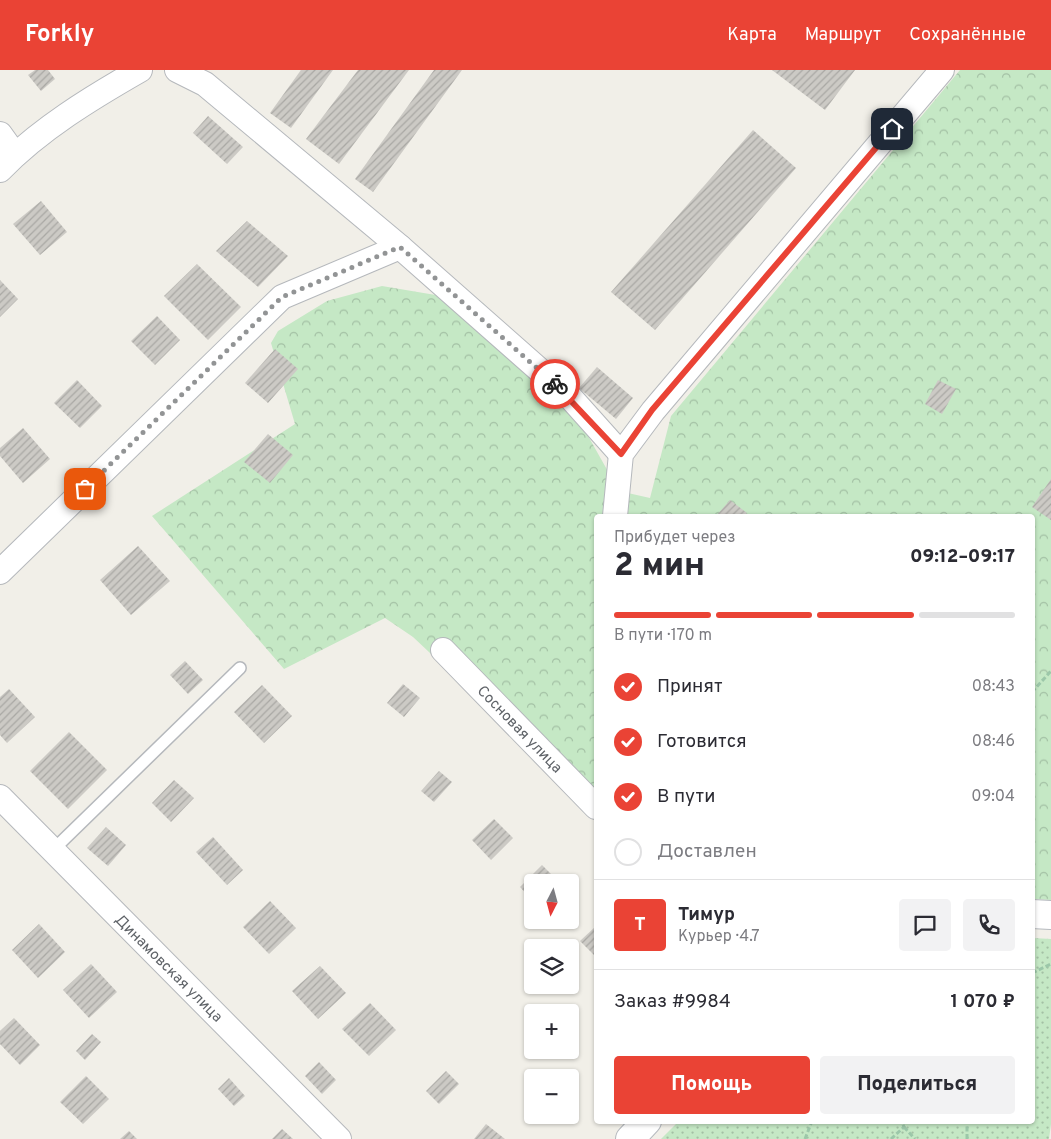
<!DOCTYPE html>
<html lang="ru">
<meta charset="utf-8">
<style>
body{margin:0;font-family:Overpass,sans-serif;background:#f2f2f3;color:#2b2b33;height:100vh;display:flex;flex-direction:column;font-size:19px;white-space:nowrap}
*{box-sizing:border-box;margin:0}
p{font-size:16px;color:#7c7c81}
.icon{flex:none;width:28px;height:28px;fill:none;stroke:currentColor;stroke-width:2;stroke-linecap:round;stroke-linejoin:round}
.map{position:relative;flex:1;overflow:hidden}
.panel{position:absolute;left:594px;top:444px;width:441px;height:610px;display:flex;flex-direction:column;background:#fff;border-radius:5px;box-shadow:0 1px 4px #0004}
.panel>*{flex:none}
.needle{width:32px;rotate:186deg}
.tools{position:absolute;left:524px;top:804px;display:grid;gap:10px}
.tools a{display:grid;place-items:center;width:55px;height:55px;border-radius:5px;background:#fff;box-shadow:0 1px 4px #0004;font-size:25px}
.pin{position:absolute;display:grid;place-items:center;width:42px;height:42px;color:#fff;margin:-21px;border-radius:10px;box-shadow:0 2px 8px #0006}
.courier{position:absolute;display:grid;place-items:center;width:50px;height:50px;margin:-25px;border:4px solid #ea4335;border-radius:50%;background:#fff;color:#222;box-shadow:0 1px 6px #0007}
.summary em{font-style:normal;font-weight:800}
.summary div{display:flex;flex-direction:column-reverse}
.summary{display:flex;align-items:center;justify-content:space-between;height:85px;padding:0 20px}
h1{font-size:32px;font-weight:800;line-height:38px}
.bar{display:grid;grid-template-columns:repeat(4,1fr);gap:8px 5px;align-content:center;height:60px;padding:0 20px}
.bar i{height:6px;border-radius:4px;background:#e1e1e2}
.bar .selected{background:#ea4335}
.bar p{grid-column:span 4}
.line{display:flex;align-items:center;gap:12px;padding:0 20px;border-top:1px solid #e1e1e2}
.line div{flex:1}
.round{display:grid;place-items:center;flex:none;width:52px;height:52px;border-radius:5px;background:#f2f2f3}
ol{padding:0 20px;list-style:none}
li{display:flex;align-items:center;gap:15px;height:55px}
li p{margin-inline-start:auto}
li .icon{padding:5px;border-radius:50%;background:#ea4335;color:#fff;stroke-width:4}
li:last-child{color:#7c7c81}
li i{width:28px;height:28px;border:2px solid #e1e1e2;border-radius:50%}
.primary-button{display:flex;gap:10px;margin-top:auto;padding:10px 20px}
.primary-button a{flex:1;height:58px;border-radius:5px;background:#ea4335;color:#fff;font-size:20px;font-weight:800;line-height:58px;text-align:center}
.primary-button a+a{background:#f2f2f3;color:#2b2b33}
header{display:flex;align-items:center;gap:30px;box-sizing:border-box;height:70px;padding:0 25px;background:#ea4335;color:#fff}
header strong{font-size:24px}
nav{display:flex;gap:28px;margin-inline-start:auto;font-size:18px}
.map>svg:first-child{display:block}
.forest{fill:url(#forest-crowns)}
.park{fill:url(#park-dots)}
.building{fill:url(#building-hatch)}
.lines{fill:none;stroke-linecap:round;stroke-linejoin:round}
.lane-casing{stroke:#b5b8bc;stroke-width:14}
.street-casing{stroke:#b5b8bc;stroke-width:26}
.secondary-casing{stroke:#b6babf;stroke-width:30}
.path{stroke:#9cc7a9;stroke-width:3;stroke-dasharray:5 2.5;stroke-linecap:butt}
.lane{stroke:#fff;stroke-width:11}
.street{stroke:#fff;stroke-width:24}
.secondary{stroke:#fff;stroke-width:28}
.done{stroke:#929495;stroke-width:5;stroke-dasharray:0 9}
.route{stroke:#ea4335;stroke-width:6}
.labels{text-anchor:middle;stroke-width:4.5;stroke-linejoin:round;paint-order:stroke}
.street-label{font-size:15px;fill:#5f6368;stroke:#fff}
</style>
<header>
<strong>Forkly</strong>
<nav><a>Карта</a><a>Маршрут</a><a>Сохранённые</a></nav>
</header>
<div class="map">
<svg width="1051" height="1069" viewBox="0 0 1051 1069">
<defs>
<pattern id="forest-crowns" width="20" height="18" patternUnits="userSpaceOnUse" patternTransform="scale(1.25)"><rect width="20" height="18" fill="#c5e8c5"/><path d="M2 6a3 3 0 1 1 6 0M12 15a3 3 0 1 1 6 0" fill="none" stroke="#a3c0a4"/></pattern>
<pattern id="park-dots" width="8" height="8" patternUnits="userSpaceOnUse" patternTransform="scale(1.25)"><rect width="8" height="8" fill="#c5e8c5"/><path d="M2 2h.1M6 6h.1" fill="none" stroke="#a3c0a4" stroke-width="1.8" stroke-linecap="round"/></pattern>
<pattern id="building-hatch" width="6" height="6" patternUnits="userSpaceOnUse" patternTransform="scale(1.25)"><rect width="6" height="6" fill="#cccac5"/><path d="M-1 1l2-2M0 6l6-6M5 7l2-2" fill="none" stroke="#a9a8a4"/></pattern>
</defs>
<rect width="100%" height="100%" fill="#f1efe8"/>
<path class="forest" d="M960,0H1051V830L1033,829L1032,446H596V739L413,567L385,548L284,599L152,446L295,354L271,273L278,261L327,231L382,216L483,233L569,332L619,421L650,428L671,346Z"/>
<path class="park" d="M1033,868L1051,869V1054L1049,1069H661L679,1051H1032Z"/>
<g class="building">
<path d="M35,0H48L55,9L41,21L28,5Z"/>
<path d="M301,0H333L291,58L270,43Z"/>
<path d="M358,0H409L339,94L306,69Z"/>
<path d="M434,0H462L373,122L355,109Z"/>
<path d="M772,0H855L825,40Z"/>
<path d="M208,46L243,77L227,94L193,63Z"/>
<path d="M753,60L796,98L655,260L611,222Z"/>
<path d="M41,131L67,162L40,185L13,154Z"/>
<path d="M247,151L288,186L258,217L216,181Z"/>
<path d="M197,194L241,237L208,270L164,226Z"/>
<path d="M0,210L18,229L0,247Z"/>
<path d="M157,246L180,270L155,295L131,271Z"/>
<path d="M275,279L298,299L268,333L245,313Z"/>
<path d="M597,297L633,328L616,349L579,318Z"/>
<path d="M77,310L102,336L80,358L54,333Z"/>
<path d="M938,310L956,319L942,344L925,334Z"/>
<path d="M23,358L50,389L23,413L0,386V378Z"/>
<path d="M268,364L293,385L270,413L244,392Z"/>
<path d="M1051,409V450L1032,437Z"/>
<path d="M730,430L747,443L744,446H716Z"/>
<path d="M138,476L170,511L131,545L100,510Z"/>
<path d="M185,591L203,610L188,624L170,605Z"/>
<path d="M403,614L420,628L404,647L387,633Z"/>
<path d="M262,615L292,646L264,673L234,642Z"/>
<path d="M9,619L35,647L7,673L0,665V627Z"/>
<path d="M69,662L107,700L68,739L30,701Z"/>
<path d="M439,701L452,712L434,732L421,721Z"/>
<path d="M174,710L194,728L171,752L152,733Z"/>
<path d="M494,749L513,768L491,790L472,770Z"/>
<path d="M106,757L126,775L108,796L87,778Z"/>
<path d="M213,767L243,800L227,815L196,782Z"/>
<path d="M542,795L559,812H532V830L520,817Z"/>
<path d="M270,831L296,858L269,884L243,857Z"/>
<path d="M39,854L65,882L38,908L12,880Z"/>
<path d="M596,856V885L595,886L580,871Z"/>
<path d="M91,894L117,922L89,948L63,920Z"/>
<path d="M320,896L346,923L318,949L292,921Z"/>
<path d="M370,933L396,960L369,986L342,959Z"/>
<path d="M14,948L40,975L20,995L0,974V961Z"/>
<path d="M92,964L101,972L85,990L76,981Z"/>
<path d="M319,992L336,1010L322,1024L305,1006Z"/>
<path d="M446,1001L459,1014L439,1034L426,1021Z"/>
<path d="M86,1006L109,1029L83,1054L60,1032Z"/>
<path d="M229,1008L245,1026L234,1036L218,1019Z"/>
<path d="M486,1054L505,1069H474Z"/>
<path d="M282,1059L293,1069H272Z"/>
<path d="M129,1061L137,1069H120Z"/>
</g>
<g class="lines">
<g class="lane-casing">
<path id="lane" d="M53,780L240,598"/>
</g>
<g class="street-casing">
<g id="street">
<path d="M177,0L205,14L400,177L570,327L621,384"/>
<path d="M0,64L15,85"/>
<path d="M0,100C40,59 91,28 140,0"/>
<path d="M615,446L621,384L653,341L942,0"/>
<path d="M0,502L282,227L400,177"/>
<path d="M443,580L596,737"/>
<path d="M0,727L339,1069"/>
</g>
</g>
<g class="secondary-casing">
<g id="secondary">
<path d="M1032,844L1051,845"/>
<path d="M630,1069L647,1051"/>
</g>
</g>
<g class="path">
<path d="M1032,622L1051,601"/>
<path d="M1032,903L1051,894"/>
<path d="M904,1057L915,1069"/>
<path d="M805,1069L812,1051"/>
<path d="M891,1069L904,1057L901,1051"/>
<path d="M967,1069V1051"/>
</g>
<use href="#lane" class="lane"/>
<use href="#street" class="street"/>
<use href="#secondary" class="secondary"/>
</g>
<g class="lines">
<path class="done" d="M85,419L282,227L400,177L555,314"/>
<path class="route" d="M555,314L621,384L652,340L892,59"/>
</g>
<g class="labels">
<g class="street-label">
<text transform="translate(520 659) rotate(46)" y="5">Сосновая улица</text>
<text transform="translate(169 898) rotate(45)" y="5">Динамовская улица</text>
</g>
</g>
</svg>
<div class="tools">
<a><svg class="needle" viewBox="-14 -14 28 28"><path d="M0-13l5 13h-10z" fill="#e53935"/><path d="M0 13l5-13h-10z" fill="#7c7c81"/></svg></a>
<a><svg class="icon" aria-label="layers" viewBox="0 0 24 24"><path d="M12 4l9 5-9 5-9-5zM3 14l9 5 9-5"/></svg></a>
<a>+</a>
<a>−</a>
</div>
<div class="pin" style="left:85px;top:419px;background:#ea580c"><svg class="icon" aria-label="bag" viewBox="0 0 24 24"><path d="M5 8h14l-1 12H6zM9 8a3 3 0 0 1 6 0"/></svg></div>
<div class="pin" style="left:892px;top:59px;background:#1f2937"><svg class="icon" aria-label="home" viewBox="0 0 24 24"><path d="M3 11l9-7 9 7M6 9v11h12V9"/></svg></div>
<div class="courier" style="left:555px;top:314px"><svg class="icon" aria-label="bike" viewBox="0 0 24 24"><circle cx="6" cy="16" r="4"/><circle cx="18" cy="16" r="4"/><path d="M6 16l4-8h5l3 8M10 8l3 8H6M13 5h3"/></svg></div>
<section class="panel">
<div class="summary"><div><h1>2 мин</h1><p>Прибудет через</p></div><em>09:12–09:17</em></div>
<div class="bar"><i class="selected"></i><i class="selected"></i><i class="selected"></i><i></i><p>В пути · 170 m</p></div>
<ol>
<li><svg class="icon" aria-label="check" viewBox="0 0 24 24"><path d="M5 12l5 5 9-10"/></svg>Принят<p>08:43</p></li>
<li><svg class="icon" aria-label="check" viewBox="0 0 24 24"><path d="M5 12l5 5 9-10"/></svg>Готовится<p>08:46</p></li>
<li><svg class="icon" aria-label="check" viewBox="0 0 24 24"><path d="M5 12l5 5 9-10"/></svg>В пути<p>09:04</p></li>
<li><i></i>Доставлен</li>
</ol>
<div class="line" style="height:90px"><b class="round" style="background:#ea4335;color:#fff">Т</b><div><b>Тимур</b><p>Курьер · 4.7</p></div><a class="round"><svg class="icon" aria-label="chat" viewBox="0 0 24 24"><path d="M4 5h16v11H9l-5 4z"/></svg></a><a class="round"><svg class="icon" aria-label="phone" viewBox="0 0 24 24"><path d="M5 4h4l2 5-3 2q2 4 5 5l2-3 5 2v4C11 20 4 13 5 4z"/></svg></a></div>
<div class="line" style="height:65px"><div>Заказ #9984</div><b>1 070 ₽</b></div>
<div class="primary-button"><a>Помощь</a><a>Поделиться</a></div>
</section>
</div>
